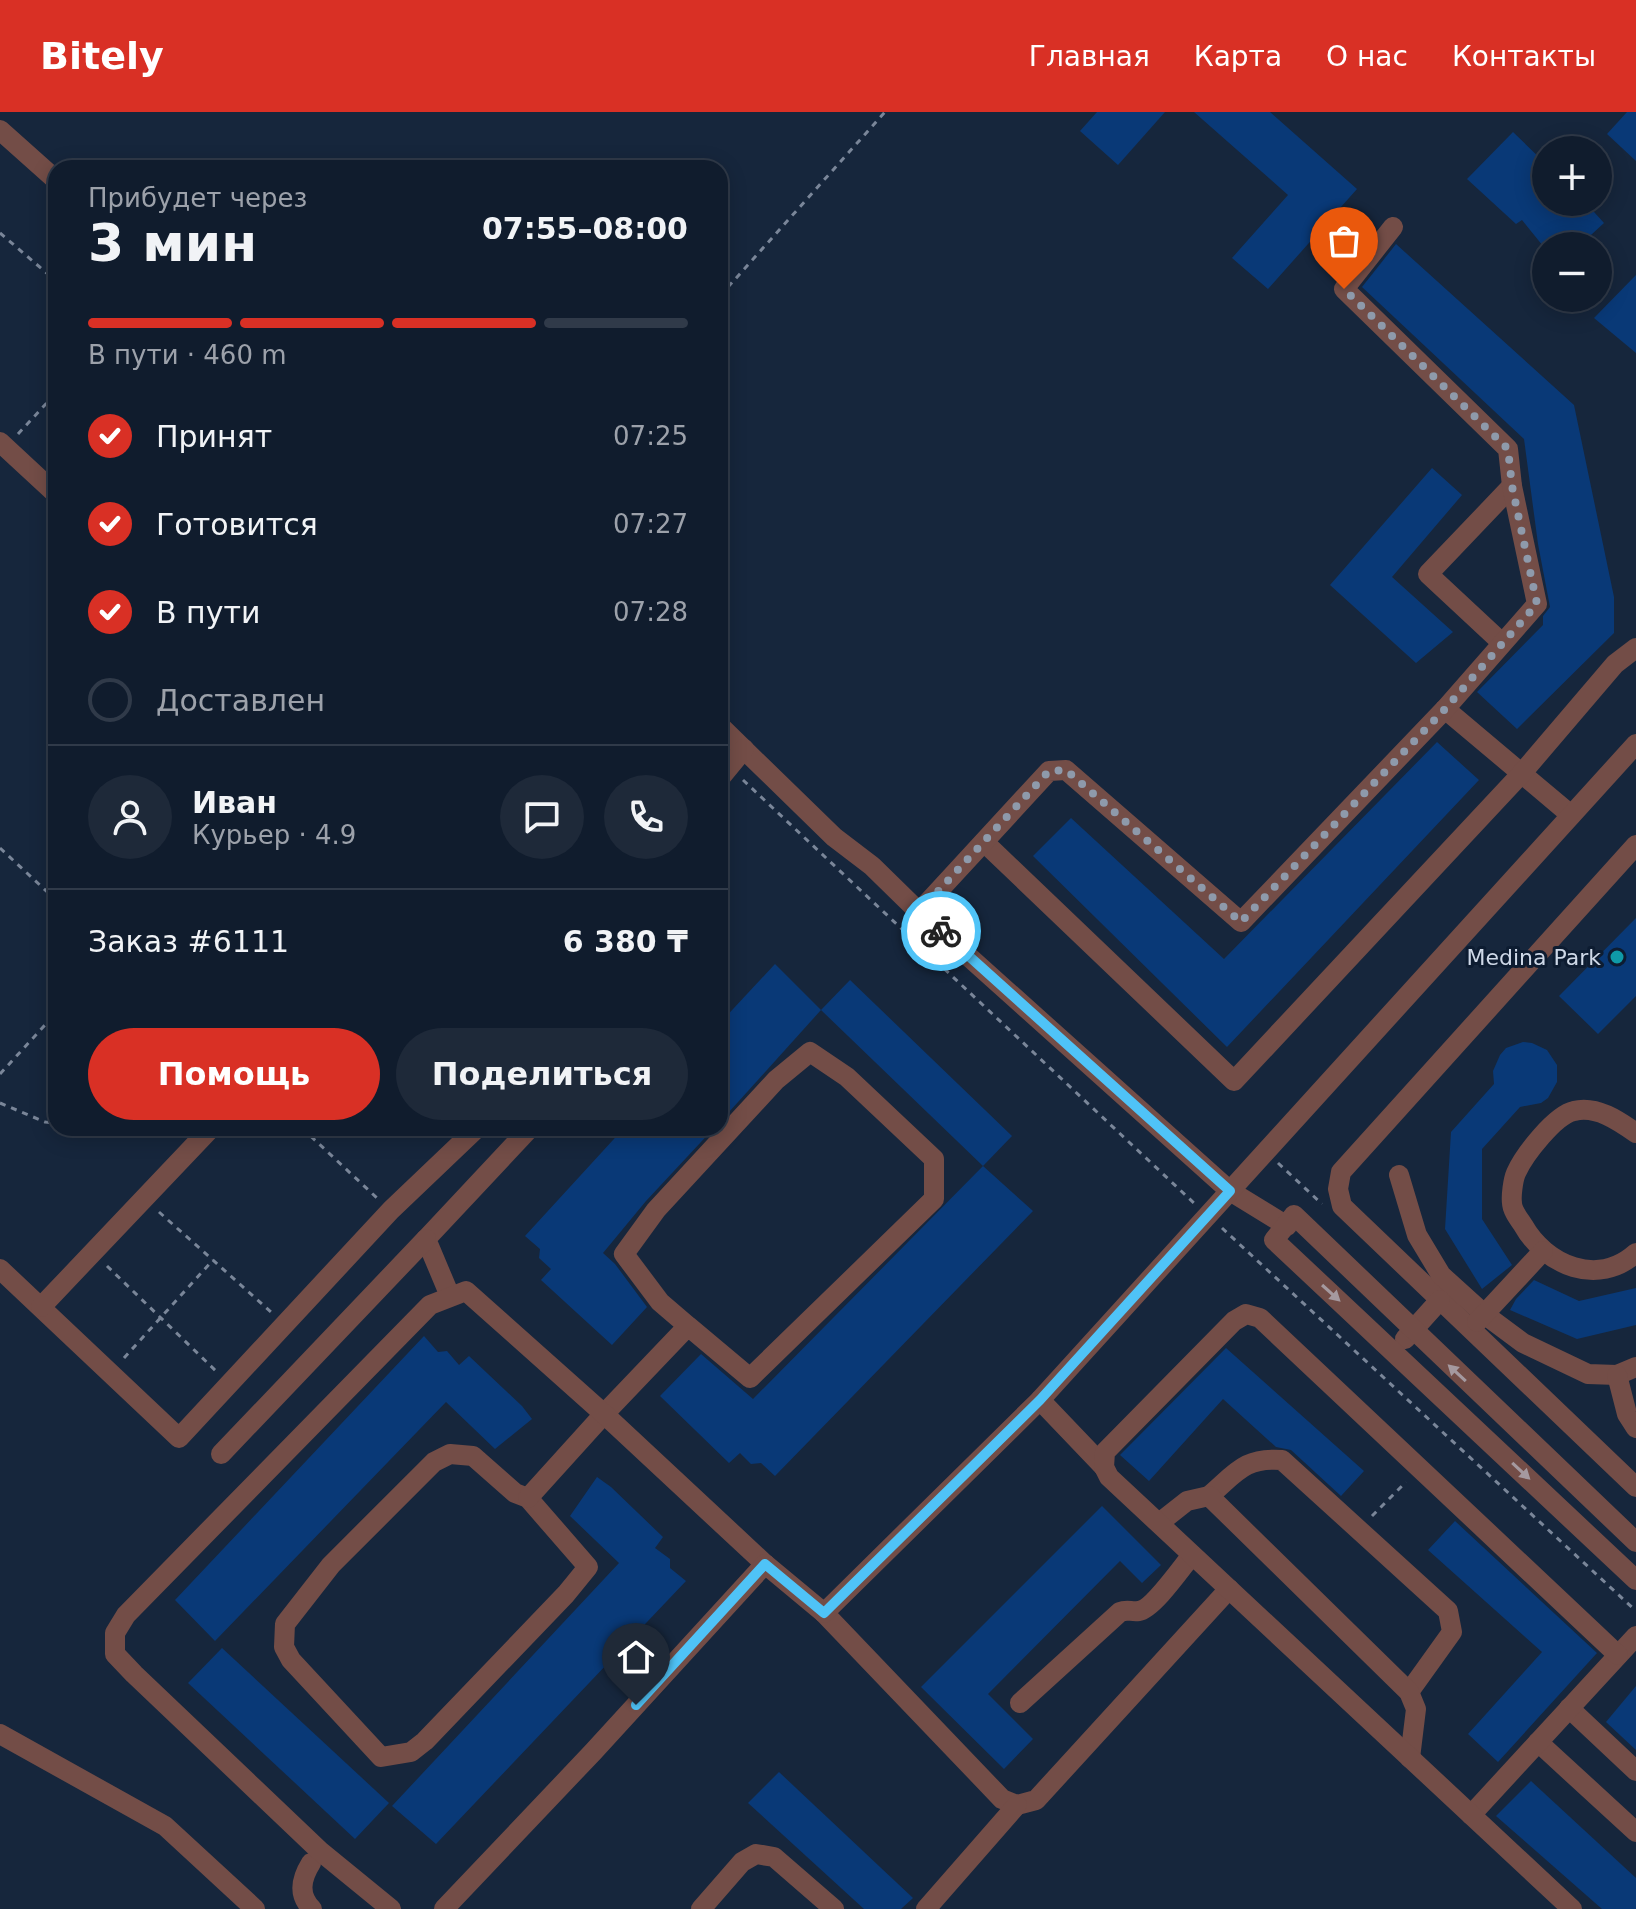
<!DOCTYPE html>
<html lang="ru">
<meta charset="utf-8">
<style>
body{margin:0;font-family:"DejaVu Sans",sans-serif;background:#1e2939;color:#f1f3f6;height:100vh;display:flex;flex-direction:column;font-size:30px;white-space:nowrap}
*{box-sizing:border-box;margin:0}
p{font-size:26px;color:#9ca1aa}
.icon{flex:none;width:44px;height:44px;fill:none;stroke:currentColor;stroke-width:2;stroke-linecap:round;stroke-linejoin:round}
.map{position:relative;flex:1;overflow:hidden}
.drawer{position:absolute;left:48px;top:48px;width:680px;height:976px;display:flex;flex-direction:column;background:#101c2d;border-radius:24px;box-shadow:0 4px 20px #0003,0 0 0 2px #303a49}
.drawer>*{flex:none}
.controls{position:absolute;left:1532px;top:24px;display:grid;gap:16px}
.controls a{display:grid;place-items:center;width:80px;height:80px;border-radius:50%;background:#101c2d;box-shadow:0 4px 20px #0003,0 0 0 2px #303a49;font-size:40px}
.pin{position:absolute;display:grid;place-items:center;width:68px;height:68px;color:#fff;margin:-82px -34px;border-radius:50% 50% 50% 0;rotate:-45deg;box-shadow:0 0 8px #0007}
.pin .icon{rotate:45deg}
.courier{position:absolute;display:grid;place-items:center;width:80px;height:80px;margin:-40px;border:6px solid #4fc3f7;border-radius:50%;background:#fff;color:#222;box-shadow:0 2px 10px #0007}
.summary em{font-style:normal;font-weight:700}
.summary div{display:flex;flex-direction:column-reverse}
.summary{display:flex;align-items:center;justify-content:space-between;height:136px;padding:0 40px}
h1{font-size:52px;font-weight:700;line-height:60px}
.bar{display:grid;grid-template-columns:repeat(4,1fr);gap:12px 8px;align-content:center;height:96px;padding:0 40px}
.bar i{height:10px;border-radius:6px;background:#303a49}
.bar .on{background:#d93025}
.bar p{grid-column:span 4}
.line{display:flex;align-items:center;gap:20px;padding:0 40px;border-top:2px solid #303a49}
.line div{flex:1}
.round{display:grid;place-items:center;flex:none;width:84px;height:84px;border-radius:42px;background:#1e2939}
ol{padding:0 40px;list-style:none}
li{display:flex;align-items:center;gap:24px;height:88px}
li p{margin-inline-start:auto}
li .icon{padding:8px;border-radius:50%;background:#d93025;color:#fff;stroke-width:4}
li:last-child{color:#9ca1aa}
li i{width:44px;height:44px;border:4px solid #303a49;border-radius:50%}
.action{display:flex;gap:16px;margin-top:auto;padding:16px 40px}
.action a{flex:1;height:92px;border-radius:48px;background:#d93025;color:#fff;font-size:32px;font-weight:700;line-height:92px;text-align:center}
.action a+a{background:#1e2939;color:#f1f3f6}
header{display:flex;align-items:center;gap:48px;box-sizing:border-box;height:112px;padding:0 40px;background:#d93025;color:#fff}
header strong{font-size:38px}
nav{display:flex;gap:44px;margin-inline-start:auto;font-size:28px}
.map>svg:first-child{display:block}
.building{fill:#093977}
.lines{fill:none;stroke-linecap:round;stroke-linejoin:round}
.path{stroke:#7a8699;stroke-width:3;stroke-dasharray:6 6;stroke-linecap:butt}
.minor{stroke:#734d47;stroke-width:20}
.oneway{fill:#a5999f}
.done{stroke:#8e9aab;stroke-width:8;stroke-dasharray:0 14.4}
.route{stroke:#4fc3f7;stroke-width:10}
.culture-dot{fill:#0f9aa8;stroke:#0d1c31;stroke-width:3}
.labels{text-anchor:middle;stroke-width:6;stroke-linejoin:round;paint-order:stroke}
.poi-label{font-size:22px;fill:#ced8e7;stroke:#0d1c31;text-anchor:end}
</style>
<header>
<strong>Bitely</strong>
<nav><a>Главная</a><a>Карта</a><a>О нас</a><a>Контакты</a></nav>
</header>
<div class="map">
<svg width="1636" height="1797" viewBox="0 0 1636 1797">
<rect width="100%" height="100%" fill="#16263c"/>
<g class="building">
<path d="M1097,0H1165L1118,53L1080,19Z"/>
<path d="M1194,0H1270L1357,77L1268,177L1232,146L1288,83Z"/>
<path d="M1627,0H1636V49L1607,22Z"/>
<path d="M1513,20L1546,52V90H1585L1604,111L1579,134H1543L1522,108L1516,112L1467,67Z"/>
<path d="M1396,132L1574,293L1614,485V521L1517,617L1477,580L1543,513V504L1550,495L1538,432L1524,327L1362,175Z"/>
<path d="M1636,163V241L1594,206Z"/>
<path d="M1432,356L1462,383L1392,465L1453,520L1416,551L1330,473Z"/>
<path d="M1437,630L1479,668L1227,935L1033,744L1071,706L1224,847Z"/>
<path d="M1636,806V884L1598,922L1559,884Z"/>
<path d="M775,852L821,898L720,1010V911Z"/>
<path d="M850,868L1012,1024L983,1054L821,898Z"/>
<path d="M1523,930L1532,931L1547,938L1557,953V970L1548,986L1541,991L1520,995L1482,1037V1107L1512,1153L1482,1177L1445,1117L1451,1020L1494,972L1493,959L1500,943L1506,936Z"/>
<path d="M624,1016H714L646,1089L603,1141L615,1152L647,1195L612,1233L541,1168L551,1157L539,1146L540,1137L525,1124Z"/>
<path d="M983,1054L1033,1099L775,1364L761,1351L751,1352L740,1341L729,1351L660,1284L701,1242L753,1287Z"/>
<path d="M1534,1168L1579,1189L1636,1176V1213L1577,1227L1510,1198L1516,1187Z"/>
<path d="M424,1224L438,1240L447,1239L459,1253L469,1244L522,1294L532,1307L495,1337L446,1290L215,1529L175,1488Z"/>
<path d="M1226,1236L1364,1359L1341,1384L1291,1338L1276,1335L1223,1287L1149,1369L1120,1343Z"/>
<path d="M597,1365L611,1375L663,1425L655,1436L670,1447V1456L686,1469L436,1732L392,1694L619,1451L570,1404Z"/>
<path d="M1102,1394L1161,1453L1142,1471L1120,1449L988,1582L1033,1627L1004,1657L921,1575Z"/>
<path d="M1455,1409L1597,1541L1498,1650L1468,1622L1542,1540L1428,1438Z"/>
<path d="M222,1536L389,1691L355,1727L188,1571Z"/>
<path d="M1636,1574V1638L1606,1610Z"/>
<path d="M779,1660L913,1786L901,1797H864L748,1691Z"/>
<path d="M1531,1669L1636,1766V1797H1602L1496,1704Z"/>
</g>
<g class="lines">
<g class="path">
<path d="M0,121L56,169"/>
<path d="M720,184L885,0"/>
<path d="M18,322L56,281"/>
<path d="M743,668L1195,1092"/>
<path d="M0,736L56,788"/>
<path d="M0,962L56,901"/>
<path d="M0,991L45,1010L56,1011"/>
<path d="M104,1016H114"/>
<path d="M302,1016L377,1086"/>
<path d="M1278,1051L1322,1092"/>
<path d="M159,1100L272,1201"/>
<path d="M1222,1116L1636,1499"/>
<path d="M107,1154L217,1260"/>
<path d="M124,1246L213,1148"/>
<path d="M1372,1404L1406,1370"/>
</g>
<g class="minor">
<path d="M0,18L56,68"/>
<path d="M0,330L56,382"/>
<path d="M1501,530L1428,462L1512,374"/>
<path d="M1445,597L1571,703"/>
<path d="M720,614L834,725L872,754L919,800L1230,1079L1287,1114"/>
<path d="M720,666L744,637"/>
<path d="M984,730L1234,969L1522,661L1615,552L1636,536"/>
<path d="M1636,733L1341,1060L1338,1077L1342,1094L1636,1375"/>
<path d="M919,800L1049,659L1066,658L1241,810L1445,597L1537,492L1512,374L1508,337L1344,177L1393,115"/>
<path d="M1636,1021C1619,1009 1596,993 1574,999C1555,1003 1524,1043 1516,1061C1513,1068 1511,1084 1512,1091C1512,1098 1519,1107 1523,1113C1546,1154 1598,1175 1636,1141"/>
<path d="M1399,1063L1417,1123L1441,1163L1484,1202L1523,1231L1588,1262L1617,1263L1636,1255"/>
<path d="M0,1157L179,1326L391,1098L477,1016"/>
<path d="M450,1184L426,1127L530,1016"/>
<path d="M41,1195L211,1016"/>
<path d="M1477,1210L1543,1139"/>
<path d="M1405,1227L1440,1188"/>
<path d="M1617,1263L1627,1302L1636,1316"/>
<path d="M1040,1288L1104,1355"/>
<path d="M221,1342L426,1127"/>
<path d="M450,1342L473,1344L515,1381L528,1386L588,1455L566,1482L425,1629L411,1640L381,1645L291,1548L284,1535L285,1512L331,1453L434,1350Z"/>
<path d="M1209,1384C1236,1361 1244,1345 1282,1348L1448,1499L1452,1520L1409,1580"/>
<path d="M528,1386L604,1302L688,1214L750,1266L934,1087V1047L847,965L810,940L776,968L656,1098L624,1142L660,1190L688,1214"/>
<path d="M1159,1411L1187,1389L1209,1384L1409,1580L1416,1597L1410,1646"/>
<path d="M1636,1430L1294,1103L1274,1128L1636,1468"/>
<path d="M824,1501L1002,1687L1017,1693L1036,1688L1229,1477"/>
<path d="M1020,1591L1120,1500C1127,1497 1131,1500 1139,1499C1153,1497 1182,1455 1192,1443"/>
<path d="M1569,1596L1636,1659"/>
<path d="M0,1622L165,1714L255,1797"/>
<path d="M1538,1630L1636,1720"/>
<path d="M1471,1703L1636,1524"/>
<path d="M311,1751C301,1767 298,1783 312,1797"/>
<path d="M391,1797L320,1739L134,1562L115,1542V1521L126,1503L430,1193L466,1179L604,1302L765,1452L824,1501L1040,1288L1636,632"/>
<path d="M444,1797L593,1640L765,1452"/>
<path d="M701,1797L742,1750L756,1742L774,1745L834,1797"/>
<path d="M926,1797L1017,1693"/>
<path d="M1572,1797L1109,1365L1104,1355L1105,1340L1234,1209L1246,1202L1260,1206L1618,1543"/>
</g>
</g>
<defs><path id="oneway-solid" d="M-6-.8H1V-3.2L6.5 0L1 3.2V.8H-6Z" transform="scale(2)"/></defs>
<g class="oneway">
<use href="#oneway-solid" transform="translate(1331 1181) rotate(42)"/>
<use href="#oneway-solid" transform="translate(1457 1261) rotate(-137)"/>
<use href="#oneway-solid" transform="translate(1521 1359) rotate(43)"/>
</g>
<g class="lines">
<path class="done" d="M941,819L919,800L1049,659L1066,658L1241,810L1445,597L1537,492L1512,374L1508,337L1344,177"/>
<path class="route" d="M636,1593L765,1452L824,1501L1040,1288L1230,1079L941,819"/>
</g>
<circle class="culture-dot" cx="1617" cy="845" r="8"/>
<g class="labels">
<g class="poi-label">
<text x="1601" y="853">Medina Park</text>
</g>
</g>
</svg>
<div class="controls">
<a>+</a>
<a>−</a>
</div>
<div class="pin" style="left:1344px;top:177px;background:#ea580c"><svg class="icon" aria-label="bag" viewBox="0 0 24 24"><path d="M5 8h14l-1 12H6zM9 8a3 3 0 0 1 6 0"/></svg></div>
<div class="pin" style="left:636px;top:1593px;background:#1f2937"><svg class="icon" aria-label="home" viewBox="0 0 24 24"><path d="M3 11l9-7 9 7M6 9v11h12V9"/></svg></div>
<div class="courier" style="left:941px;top:819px"><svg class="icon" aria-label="bike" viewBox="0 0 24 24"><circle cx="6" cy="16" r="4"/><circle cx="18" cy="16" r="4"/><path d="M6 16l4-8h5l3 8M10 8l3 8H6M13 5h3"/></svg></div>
<section class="drawer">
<div class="summary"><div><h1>3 мин</h1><p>Прибудет через</p></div><em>07:55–08:00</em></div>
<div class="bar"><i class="on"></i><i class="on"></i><i class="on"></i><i></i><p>В пути · 460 m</p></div>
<ol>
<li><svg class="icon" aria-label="check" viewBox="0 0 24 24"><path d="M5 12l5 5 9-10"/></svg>Принят<p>07:25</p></li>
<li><svg class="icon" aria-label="check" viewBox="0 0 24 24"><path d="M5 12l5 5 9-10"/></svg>Готовится<p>07:27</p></li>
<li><svg class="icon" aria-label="check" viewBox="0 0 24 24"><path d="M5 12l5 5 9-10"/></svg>В пути<p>07:28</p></li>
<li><i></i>Доставлен</li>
</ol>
<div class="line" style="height:144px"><a class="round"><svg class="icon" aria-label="person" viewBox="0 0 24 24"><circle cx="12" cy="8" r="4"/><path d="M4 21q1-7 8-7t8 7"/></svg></a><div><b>Иван</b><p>Курьер · 4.9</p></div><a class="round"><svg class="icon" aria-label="chat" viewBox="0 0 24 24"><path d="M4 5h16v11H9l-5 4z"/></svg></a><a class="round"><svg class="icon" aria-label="phone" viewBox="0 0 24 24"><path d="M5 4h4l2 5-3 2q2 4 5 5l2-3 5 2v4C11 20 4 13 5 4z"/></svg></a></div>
<div class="line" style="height:104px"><div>Заказ #6111</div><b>6 380 ₸</b></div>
<div class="action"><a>Помощь</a><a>Поделиться</a></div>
</section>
</div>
